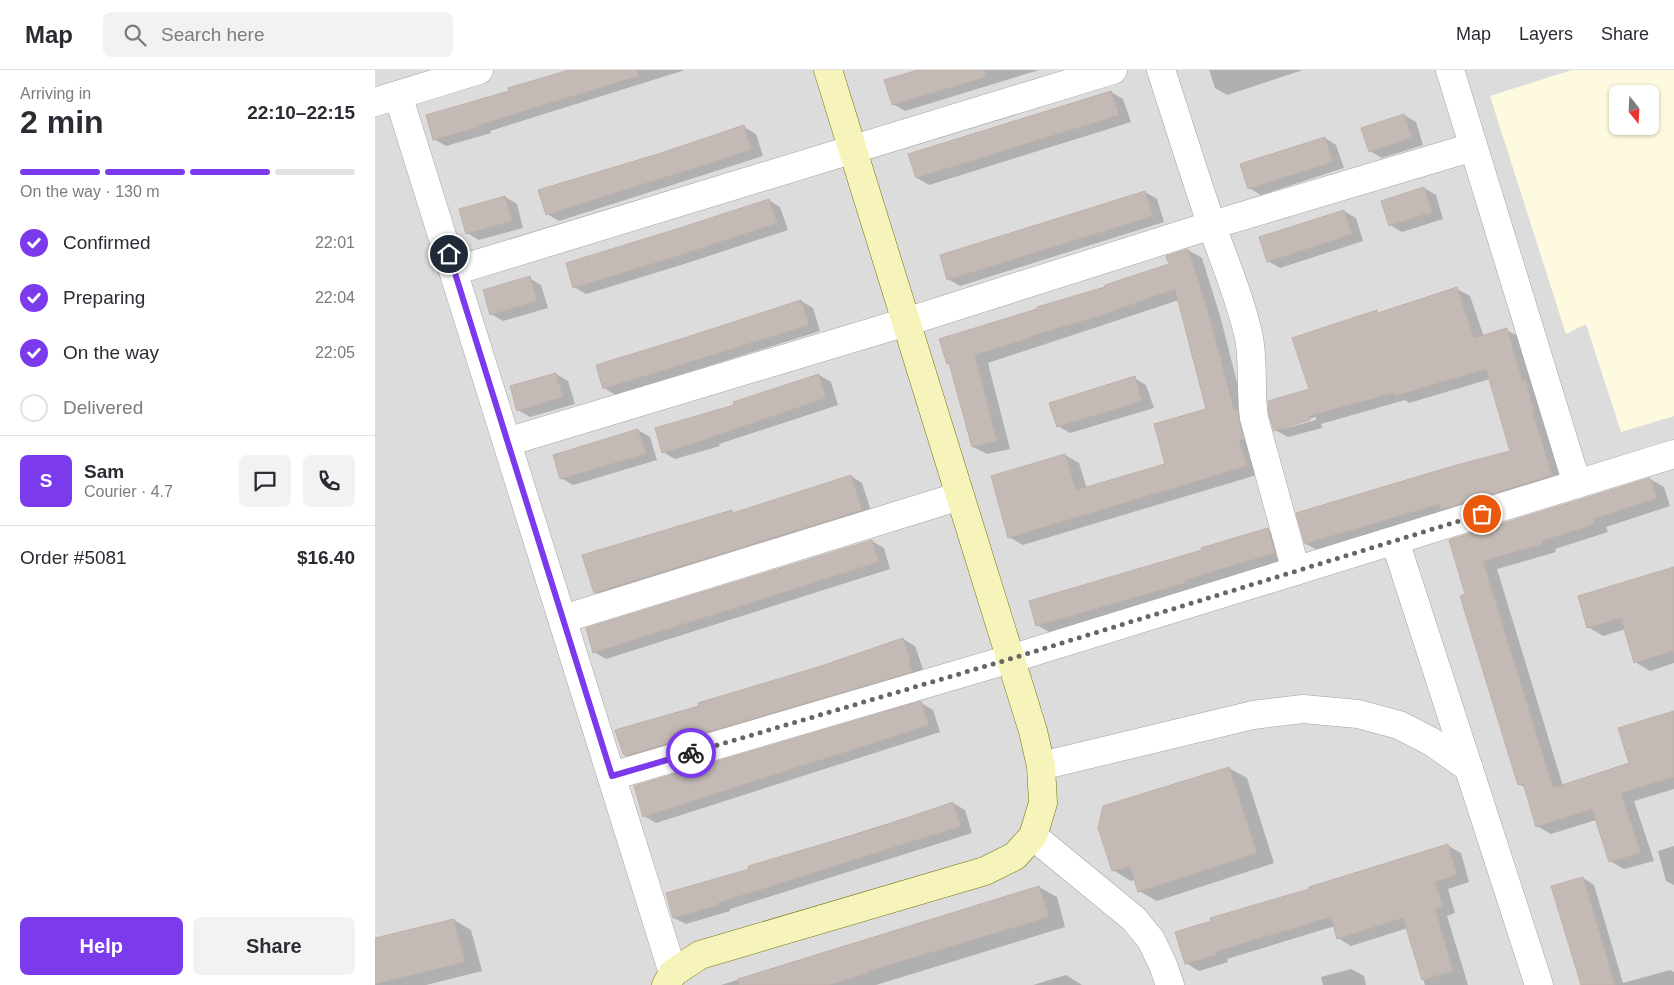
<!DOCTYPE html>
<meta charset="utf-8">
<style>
body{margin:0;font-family:Helvetica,sans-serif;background:#f2f2f3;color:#2b2b33;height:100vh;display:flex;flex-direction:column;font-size:19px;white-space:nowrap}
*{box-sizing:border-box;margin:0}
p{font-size:16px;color:#7c7c81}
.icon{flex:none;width:28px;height:28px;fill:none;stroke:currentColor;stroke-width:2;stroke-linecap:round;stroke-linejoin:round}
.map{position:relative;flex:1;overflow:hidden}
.side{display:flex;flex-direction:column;background:#fff;width:375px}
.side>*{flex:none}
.needle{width:32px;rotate:162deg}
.fabs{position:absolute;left:1234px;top:15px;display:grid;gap:10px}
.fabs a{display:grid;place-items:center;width:50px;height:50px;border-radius:8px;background:#fff;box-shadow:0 1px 4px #0004;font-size:25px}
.pin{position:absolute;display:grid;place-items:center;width:42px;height:42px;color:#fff;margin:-21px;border:2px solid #fff;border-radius:50%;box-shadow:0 1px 5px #0007}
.courier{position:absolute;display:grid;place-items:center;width:50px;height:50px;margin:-25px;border:4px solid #7c3aed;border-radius:50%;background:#fff;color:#222;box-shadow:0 1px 6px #0007}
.head em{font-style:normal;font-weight:600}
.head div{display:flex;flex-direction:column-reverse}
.head{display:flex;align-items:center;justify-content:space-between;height:85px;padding:0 20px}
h1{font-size:32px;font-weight:600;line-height:38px}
.bar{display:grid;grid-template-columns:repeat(4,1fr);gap:8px 5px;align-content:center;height:60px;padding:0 20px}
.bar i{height:6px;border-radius:4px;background:#e1e1e2}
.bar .active{background:#7c3aed}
.bar p{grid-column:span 4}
.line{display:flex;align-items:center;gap:12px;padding:0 20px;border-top:1px solid #e1e1e2}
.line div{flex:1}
.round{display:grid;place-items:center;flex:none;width:52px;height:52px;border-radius:8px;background:#f2f2f3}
ol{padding:0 20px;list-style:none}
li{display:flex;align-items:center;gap:15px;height:55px}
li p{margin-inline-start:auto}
li .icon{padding:5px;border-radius:50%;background:#7c3aed;color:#fff;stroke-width:4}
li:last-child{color:#7c7c81}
li i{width:28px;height:28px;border:2px solid #e1e1e2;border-radius:50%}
.cta{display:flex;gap:10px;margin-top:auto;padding:10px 20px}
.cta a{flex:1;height:58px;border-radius:8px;background:#7c3aed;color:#fff;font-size:20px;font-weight:600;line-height:58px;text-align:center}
.cta a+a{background:#f2f2f3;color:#2b2b33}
header{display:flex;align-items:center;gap:30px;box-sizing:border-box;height:70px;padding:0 25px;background:#fff;border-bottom:1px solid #e1e1e2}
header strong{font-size:24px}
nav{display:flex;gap:28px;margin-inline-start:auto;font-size:18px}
.search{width:350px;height:45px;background:#f2f2f3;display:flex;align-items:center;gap:12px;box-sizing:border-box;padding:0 18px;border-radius:8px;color:#7c7c81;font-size:19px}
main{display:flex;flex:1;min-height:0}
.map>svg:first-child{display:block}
.residential{fill:#dddcdc;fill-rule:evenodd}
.education{fill:#fefae0;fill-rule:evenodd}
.shadow{fill:#0003;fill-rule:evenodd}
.building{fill:#c4bab5;stroke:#c1b0a8}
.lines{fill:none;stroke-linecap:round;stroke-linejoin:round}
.street-casing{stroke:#a3a3a3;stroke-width:29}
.secondary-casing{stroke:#737209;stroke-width:29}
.street{stroke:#fff;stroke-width:28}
.secondary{stroke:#f7f4bb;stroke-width:28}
.done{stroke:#686664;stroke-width:5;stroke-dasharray:0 9}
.route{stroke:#7c3aed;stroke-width:6}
</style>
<header>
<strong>Map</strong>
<div class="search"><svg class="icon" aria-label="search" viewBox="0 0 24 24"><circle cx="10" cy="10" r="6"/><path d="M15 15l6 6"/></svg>Search here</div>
<nav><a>Map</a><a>Layers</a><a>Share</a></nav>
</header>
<main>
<section class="side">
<div class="head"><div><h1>2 min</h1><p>Arriving in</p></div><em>22:10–22:15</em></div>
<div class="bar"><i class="active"></i><i class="active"></i><i class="active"></i><i></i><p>On the way · 130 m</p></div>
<ol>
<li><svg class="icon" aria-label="check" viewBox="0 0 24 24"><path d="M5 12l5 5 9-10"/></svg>Confirmed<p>22:01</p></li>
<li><svg class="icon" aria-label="check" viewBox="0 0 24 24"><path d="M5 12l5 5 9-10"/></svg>Preparing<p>22:04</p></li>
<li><svg class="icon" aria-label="check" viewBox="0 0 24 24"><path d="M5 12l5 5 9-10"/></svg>On the way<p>22:05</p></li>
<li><i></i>Delivered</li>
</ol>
<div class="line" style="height:90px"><b class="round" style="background:#7c3aed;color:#fff">S</b><div><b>Sam</b><p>Courier · 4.7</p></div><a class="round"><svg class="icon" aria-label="chat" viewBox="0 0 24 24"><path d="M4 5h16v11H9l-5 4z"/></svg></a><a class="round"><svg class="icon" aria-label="phone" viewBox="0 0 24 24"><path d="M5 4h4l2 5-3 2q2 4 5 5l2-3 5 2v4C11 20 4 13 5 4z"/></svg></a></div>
<div class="line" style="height:65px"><div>Order #5081</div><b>$16.40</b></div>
<div class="cta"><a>Help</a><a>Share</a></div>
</section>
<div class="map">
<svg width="1299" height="915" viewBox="0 0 1299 915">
<rect width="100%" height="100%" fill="#efebe5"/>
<path class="residential" d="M0,0H1299V915H0ZM1242,24H1275V56H1242Z"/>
<path class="education" d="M1197,0H1299V346L1246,362L1211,254L1191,264L1115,26ZM1242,24H1275V56H1242Z"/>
<g class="shadow">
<path d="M196,0H310L115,61L116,63L71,76L59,69L136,22Z"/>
<path d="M546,0H664L530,41L518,34Z"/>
<path d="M834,0H928L852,25L840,18Z"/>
<path d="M736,22L748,29L756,52L554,115L542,108Z"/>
<path d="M1029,45L1041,52L1048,75L1007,88L995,81Z"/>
<path d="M369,57L381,64L388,86L184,151L172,144L283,85Z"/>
<path d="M950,68L961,75L969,98L886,125L874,118Z"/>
<path d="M1049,118L1061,125L1068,149L1027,162L1015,155Z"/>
<path d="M770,122L782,129L789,152L585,216L573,209Z"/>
<path d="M130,127L142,134L148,158L104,170L92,163Z"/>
<path d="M394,130L405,137L413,160L303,196L211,224L199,217Z"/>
<path d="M969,141L981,148L988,171L905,198L893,191Z"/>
<path d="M813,180L827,188L846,249L885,404L648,475L634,467L690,385L704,393L712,419L792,395L833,340L804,230L613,293L635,379L612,384L598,377L576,295L573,293L732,218L795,195Z"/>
<path d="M154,208L166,215L173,238L128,251L116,244Z"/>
<path d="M1082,219L1095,226L1109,267L1131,260L1145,267L1189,413L944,481L931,474L1136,381L1115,309L1034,333L1030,330L946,354L947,358L913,367L900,360L1002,242L1006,244ZM941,347V350L908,359V356Z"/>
<path d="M426,231L438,238L445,261L241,325L229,318L329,263Z"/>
<path d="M181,304L193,311L200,334L155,347L143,340Z"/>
<path d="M444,305L456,312L463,335L344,374L345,376L300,389L288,382L360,336Z"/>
<path d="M759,308L771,315L779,338L695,363L683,356Z"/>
<path d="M263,360L275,367L282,390L198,415L186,408Z"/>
<path d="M476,406L487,413L498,447L232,529L220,522L357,441L360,444Z"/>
<path d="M1275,409L1289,417L1295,436L1231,457L1233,462L1180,479L1181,482L1122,499L1188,716L1255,694L1299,642V719L1259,731L1279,791L1249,799L1235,791L1221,750L1176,764L1162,756L1151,718L1144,714L1076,471Z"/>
<path d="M893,460L905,467L911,490L821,517L822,519L674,562L662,555L828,481Z"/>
<path d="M497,471L509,478L515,499L231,589L219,582Z"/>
<path d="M1299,499V593L1275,601L1260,592L1251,559L1228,566L1213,557Z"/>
<path d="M528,569L540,576L548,599L545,600L548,608L263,692L249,683L443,598Z"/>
<path d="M546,633L558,640L565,662L281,753L269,746Z"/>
<path d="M854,698L872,708L899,793L782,831L764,821L761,809L756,811L738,800Z"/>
<path d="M578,733L590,740L597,763L355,839V841L311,854L299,848L375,800L374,797Z"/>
<path d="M1072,775L1086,783L1094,812L1073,819L1080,843L1072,846L1093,915H1050L1033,858L976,876L963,868L960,856L852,889L853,892L824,901L811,893L936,820Z"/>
<path d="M1299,776V815L1291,811L1283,781Z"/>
<path d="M1208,808L1219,815L1248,913L1295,900L1299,902V915H1207Z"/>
<path d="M664,817L682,827L690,857L501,915H346Z"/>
<path d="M79,850L96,860L107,901L51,915H0V869Z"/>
<path d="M976,899L989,906L991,915H948L946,907Z"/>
<path d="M691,905L707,915H658Z"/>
</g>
<g class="building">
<path d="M194,0H262L263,6L104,55V57L58,70L51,45L134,21L133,18Z"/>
<path d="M543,0H610L611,7L517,35L509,10Z"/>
<path d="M736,21L744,45L541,108L533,84Z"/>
<path d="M1029,44L1037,68L994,82L986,58Z"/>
<path d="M369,55L376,80L171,145L163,120L283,84Z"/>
<path d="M950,67L958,92L873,119L865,94Z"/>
<path d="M1049,117L1057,142L1014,156L1006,131Z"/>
<path d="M770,121L778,146L572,210L565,185Z"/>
<path d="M130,126L137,151L91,164L84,139Z"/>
<path d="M394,129L402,153L290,190L198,218L191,193L308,157Z"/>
<path d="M969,140L977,164L892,192L884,167Z"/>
<path d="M813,179L833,241L859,340L862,339L869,369L864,370L872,396L633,468L616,406L690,384L701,420L790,394L779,354L831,339L800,219L724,246L657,266L658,267L600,285L622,371L597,377L574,293L572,294L564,269L662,239V237L730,217V215L794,194L791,186Z"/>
<path d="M155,206L162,231L115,245L108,220Z"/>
<path d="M1082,217L1099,268L1132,258L1147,311H1151L1159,340H1157L1177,405L1066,440L1064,434L930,474L921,443L1078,396L1135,381L1111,299L1020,326L1019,323L934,346L935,350L899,361L894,345L893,331L934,319L917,268L1002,240L1003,243Z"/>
<path d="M426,230L434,255L228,319L221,295L306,269Z"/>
<path d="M181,303L188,327L142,341L135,316Z"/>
<path d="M444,304L451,328L333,368V369L287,383L280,358L359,335L358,332Z"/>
<path d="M760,306L767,331L682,357L674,333Z"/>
<path d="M263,359L271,384L185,409L178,385Z"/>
<path d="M476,405L487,440L219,523L207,485L357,440L358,443Z"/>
<path d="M1275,408L1282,428L1218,449L1220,454L1167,471L1168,474L1108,491L1178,718L1254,693L1243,658L1299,641V707L1246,723L1266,783L1234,792L1217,739L1161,757L1148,713L1143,715L1085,526L1090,524L1074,470Z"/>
<path d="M893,458L900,483L810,510V513L661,556L654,531L827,480L826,478Z"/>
<path d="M497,470L504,492L218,583L211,558Z"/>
<path d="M1299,497V581L1259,593L1246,548L1212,558L1203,526Z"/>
<path d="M528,568L536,593L534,594L537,602L250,686V684H248L240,660L324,636L323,633L443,597Z"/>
<path d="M546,631L554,655L268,747L259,716Z"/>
<path d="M854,697L882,783L763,822L755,796L737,801L723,758L728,736Z"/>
<path d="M578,732L586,756L343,833L344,835L298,848L291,823L374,799L373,796L493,761Z"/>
<path d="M1073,774L1082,805L1060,812L1068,836L1060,839L1078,901L1047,910L1028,848L962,869L956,847L840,882L841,885L810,894L800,862L836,851L835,848L934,819V817Z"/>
<path d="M1208,807L1240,915H1206L1176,816Z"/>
<path d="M664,816L674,847L494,901V903L454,915H364L363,909Z"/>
<path d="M79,849L90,892L0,914V868Z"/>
</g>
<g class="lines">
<g class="street-casing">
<g id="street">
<path d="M786,0C803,52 819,104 837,156C850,193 866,230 874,268C879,295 875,322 879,348L921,501"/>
<path d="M1075,0L1202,414"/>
<path d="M23,25L298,903"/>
<path d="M0,32L104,0"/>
<path d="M79,201L738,0"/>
<path d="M132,372L531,252L837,155L1098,77"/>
<path d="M1020,471L1164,915"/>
<path d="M188,549L585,426"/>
<path d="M666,696L878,645L928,639L983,644L1024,655L1057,672L1094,698"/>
<path d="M237,706L635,589L1299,384"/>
<path d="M658,766L759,849L776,870L788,895L795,915"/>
</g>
</g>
<g class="secondary-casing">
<path id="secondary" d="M291,915L298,903L325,885L610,801L640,786L658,766L668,733L666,696L658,661L453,0"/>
</g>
<use href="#street" class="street"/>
<use href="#secondary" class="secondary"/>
</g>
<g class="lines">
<path class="done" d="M316,683L635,589L1107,444"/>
<path class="route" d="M74,184L237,706L316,683"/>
</g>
</svg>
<div class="fabs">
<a><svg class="needle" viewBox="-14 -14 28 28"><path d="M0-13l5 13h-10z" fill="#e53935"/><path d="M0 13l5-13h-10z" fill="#7c7c81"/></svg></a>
</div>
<div class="pin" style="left:1107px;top:444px;background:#ea580c"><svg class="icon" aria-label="bag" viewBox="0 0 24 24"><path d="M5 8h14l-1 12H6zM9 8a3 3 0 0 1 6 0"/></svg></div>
<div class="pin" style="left:74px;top:184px;background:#1f2937"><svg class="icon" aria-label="home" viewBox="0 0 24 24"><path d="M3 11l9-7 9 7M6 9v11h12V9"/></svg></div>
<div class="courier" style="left:316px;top:683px"><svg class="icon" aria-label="bike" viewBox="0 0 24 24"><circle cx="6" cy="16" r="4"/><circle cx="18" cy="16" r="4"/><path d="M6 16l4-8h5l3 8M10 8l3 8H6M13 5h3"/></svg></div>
</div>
</main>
